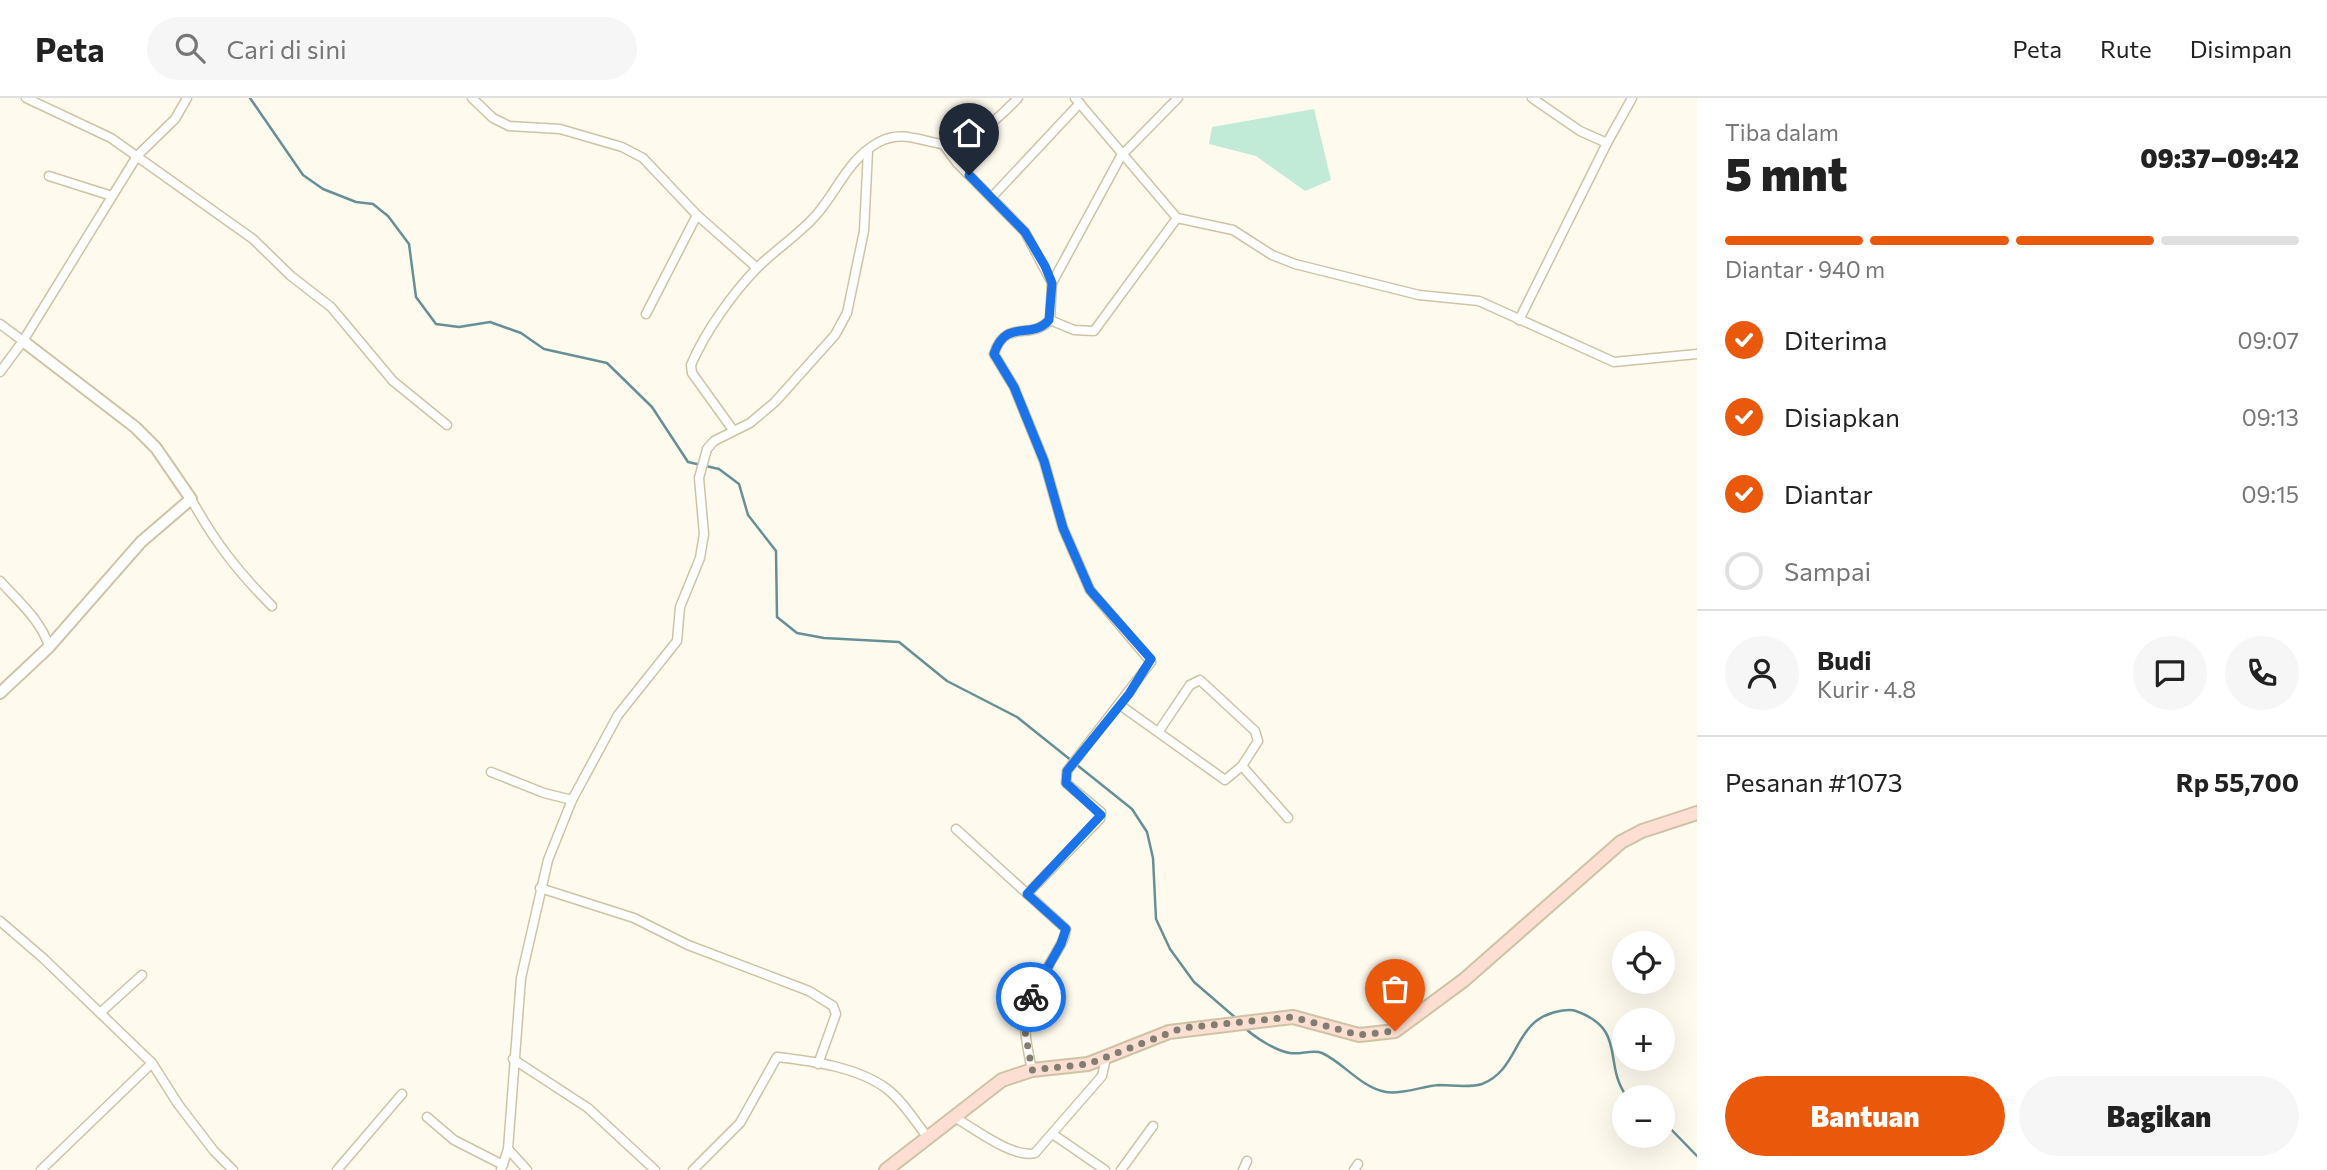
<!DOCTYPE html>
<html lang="id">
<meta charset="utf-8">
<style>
body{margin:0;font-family:Commissioner,sans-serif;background:#f6f6f6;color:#222;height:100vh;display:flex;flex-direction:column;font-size:26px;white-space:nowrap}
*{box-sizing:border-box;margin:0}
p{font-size:23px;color:#767676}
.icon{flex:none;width:38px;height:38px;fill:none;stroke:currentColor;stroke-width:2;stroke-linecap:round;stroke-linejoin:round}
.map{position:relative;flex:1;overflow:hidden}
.side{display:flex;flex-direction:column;background:#fff;width:630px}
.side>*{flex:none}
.controls{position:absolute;left:1612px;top:833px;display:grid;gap:14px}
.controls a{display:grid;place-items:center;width:63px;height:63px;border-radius:50%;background:#fff;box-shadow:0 7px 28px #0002;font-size:35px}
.pin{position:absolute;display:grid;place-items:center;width:60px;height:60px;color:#fff;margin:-72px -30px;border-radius:50% 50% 50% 0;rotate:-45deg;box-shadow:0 0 7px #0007}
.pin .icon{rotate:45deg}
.courier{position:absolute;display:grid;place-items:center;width:70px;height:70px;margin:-35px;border:5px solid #1a73e8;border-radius:50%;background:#fff;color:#222;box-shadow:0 2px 9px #0007}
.summary em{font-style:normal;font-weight:800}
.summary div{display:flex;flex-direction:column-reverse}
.summary{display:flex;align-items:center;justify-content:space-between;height:119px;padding:0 28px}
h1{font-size:46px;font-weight:800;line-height:52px}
.bar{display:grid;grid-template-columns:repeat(4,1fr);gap:10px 7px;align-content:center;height:84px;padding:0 28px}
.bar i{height:9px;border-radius:5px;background:#e0e0e0}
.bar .selected{background:#ea580c}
.bar p{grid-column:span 4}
.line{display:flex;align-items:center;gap:18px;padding:0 28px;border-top:2px solid #e0e0e0}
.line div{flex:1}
.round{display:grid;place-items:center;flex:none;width:74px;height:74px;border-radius:37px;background:#f6f6f6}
ol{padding:0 28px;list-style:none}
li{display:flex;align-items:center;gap:21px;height:77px}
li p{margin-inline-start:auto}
li .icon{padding:7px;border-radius:50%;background:#ea580c;color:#fff;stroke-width:4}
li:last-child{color:#767676}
li i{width:38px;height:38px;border:4px solid #e0e0e0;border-radius:50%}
.cta{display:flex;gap:14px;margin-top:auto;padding:14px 28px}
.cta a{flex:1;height:80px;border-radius:42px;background:#ea580c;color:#fff;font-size:28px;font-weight:800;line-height:80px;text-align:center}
.cta a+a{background:#f6f6f6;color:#222}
header{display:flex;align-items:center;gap:42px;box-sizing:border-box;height:98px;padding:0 35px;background:#fff;border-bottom:2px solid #e0e0e0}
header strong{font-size:33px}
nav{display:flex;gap:38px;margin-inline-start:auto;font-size:24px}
.search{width:490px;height:63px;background:#f6f6f6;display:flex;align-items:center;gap:18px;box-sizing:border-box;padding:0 24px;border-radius:38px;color:#767676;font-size:26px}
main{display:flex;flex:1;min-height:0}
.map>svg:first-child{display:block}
.green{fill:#c1ebd6}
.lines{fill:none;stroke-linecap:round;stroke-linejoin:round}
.stream{stroke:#669096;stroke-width:2.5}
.minor-casing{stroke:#cec4a5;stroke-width:11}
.tertiary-casing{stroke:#cec4a5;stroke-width:14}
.secondary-casing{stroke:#cec4a5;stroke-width:16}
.minor{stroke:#fff;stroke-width:8}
.tertiary{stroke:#fff;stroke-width:10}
.secondary{stroke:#fcded2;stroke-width:12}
.done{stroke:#817d70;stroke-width:7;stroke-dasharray:0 12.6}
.route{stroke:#1a73e8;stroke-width:9}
</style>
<header>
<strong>Peta</strong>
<div class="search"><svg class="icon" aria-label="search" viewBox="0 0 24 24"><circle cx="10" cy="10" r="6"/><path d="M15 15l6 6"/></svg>Cari di sini</div>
<nav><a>Peta</a><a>Rute</a><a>Disimpan</a></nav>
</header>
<main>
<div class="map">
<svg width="1697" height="1072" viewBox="0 0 1697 1072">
<rect width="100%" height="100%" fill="#fefaee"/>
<path class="green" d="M1314,11L1331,82L1305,93L1256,58L1209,46L1212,29Z"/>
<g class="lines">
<g class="stream">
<path d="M250,0L303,77L323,91L356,104L373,106L388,118L409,146L416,199L436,226L459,229L490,224L521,235L544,251L607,265L652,309L688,364L719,371L739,386L748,417L776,453L777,519L797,535L824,540L899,544L947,583L1017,619L1132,711L1147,734L1153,760L1156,821L1170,851L1194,884L1237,921"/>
<path d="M1244,929C1254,939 1276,953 1290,955C1300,957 1313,951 1322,955C1344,965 1360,989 1386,994C1401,997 1423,988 1439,987C1451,987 1470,990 1482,986C1522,970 1512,921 1560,913C1566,912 1571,911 1576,913C1628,932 1602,965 1627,999"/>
<path d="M1662,1022L1697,1058"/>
</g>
<g class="minor-casing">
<g id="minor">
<path d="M26,0L111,40L253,141L291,178L331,209L393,283L447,327"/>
<path d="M472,0L493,20L509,28L560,31L622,49L643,60L697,117L757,170"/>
<path d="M1075,0L1177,120L1233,132L1272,157L1295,166L1419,197L1479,203L1614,264L1697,256"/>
<path d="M1607,45L1632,0"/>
<path d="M943,46L957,65L1025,134L1052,185"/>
<path d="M49,78L112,98"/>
<path d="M992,99L1080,5"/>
<path d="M646,216L697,117"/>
<path d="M1050,222L1074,232L1094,233L1177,120"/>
<path d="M1519,222L1607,45L1580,33L1532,0"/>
<path d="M0,226L23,243"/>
<path d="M0,274L23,243L137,58L175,21L187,0"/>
<path d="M733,332L692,275L691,267C705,234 732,196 757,170C776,151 800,136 817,116C837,93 849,60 879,44C902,32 920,43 942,46C969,49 1001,18 1018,0"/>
<path d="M191,401C215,444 237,473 272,508"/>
<path d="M0,483C18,503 42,523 49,549"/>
<path d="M1120,607L1225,682L1242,668L1258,643L1255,633L1200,582L1190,587L1159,633"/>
<path d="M1242,668L1288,720"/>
<path d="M491,674L544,695L572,702"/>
<path d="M956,731L1066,831C1065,843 1056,854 1050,865C1023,913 1020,917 1032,972"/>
<path d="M540,790L634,820L688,847L809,893L833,908L836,916L818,966"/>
<path d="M1027,796L1100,721L1101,714L1066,685L1067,673L1151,564L1090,492L1063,430L1044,363L1014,289L994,256C1005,220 1031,243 1050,222L1052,185L1121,58L1178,0"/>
<path d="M0,823L43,860L152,965L178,1006L214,1053L233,1072"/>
<path d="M100,915L142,877"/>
<path d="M513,961L588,1010L655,1072"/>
<path d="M427,1019L454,1042L503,1067"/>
<path d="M954,1019C974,1030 1013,1061 1035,1055L1102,978L1106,960"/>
<path d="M1054,1037L1105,1072"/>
<path d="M508,1051L527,1072"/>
<path d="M41,1072L152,965"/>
<path d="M337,1072L402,996"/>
<path d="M501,1072L508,1051L521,880L548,762L572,702L618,617L677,543L680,509L700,460L704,436L699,380L707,351L714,343L750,325L775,304L835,237L847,215L864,133L868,53"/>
<path d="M693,1072L740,1025L777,959C812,963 858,969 887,991C903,1003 916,1025 929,1041"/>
<path d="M1121,1072L1153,1028"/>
<path d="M1243,1072L1247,1063"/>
<path d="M1354,1072L1358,1066"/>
</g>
</g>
<g class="tertiary-casing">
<path id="tertiary" d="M0,595L49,549L141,444L191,401L156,350L135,329L23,243"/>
</g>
<g class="secondary-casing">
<path id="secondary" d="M886,1072L1002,982L1032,972L1088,966L1169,934L1293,919L1359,937L1395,933L1464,882L1621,744L1642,733L1697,715"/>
</g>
<use href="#minor" class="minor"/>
<use href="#tertiary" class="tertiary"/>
<use href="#secondary" class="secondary"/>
</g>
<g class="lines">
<path class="done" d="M1031,899L1023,922L1032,972L1088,966L1182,930L1293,919L1359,937L1395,933"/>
<path class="route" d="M969,77L1025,134L1045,168L1052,185L1049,222C1031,243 1006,219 994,256L1014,289L1044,363L1063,430L1090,492L1151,561L1129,596L1067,673L1066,685L1101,717L1027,796L1066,831L1061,846L1031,899"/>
</g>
</svg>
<div class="controls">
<a><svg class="icon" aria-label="locate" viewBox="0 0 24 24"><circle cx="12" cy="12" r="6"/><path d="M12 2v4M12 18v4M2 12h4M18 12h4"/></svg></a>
<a>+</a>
<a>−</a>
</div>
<div class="pin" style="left:1395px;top:933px;background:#ea580c"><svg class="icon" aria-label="bag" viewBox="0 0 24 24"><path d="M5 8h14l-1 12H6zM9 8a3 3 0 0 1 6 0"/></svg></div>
<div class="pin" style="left:969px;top:77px;background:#1f2937"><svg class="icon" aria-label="home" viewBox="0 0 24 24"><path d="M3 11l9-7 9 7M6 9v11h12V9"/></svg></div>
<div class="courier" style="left:1031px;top:899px"><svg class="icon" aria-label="bike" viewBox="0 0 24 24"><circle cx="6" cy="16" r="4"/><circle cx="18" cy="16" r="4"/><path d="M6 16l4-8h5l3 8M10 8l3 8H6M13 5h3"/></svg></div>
</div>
<section class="side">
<div class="summary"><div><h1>5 mnt</h1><p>Tiba dalam</p></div><em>09:37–09:42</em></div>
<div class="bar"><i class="selected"></i><i class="selected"></i><i class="selected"></i><i></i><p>Diantar · 940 m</p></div>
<ol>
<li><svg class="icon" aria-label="check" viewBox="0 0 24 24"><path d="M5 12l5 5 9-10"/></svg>Diterima<p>09:07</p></li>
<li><svg class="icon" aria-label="check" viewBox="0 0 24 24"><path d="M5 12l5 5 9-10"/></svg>Disiapkan<p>09:13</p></li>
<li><svg class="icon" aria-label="check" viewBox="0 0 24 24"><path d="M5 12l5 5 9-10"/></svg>Diantar<p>09:15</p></li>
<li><i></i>Sampai</li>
</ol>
<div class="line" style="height:126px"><a class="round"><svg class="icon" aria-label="person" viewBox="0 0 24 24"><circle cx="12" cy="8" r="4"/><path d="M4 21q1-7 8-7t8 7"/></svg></a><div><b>Budi</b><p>Kurir · 4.8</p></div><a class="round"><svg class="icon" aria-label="chat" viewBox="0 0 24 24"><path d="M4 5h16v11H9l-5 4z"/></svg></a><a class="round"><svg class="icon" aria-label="phone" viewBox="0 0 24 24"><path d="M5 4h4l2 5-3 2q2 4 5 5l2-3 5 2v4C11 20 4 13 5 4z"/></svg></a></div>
<div class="line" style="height:91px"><div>Pesanan #1073</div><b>Rp 55,700</b></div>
<div class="cta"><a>Bantuan</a><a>Bagikan</a></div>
</section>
</main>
